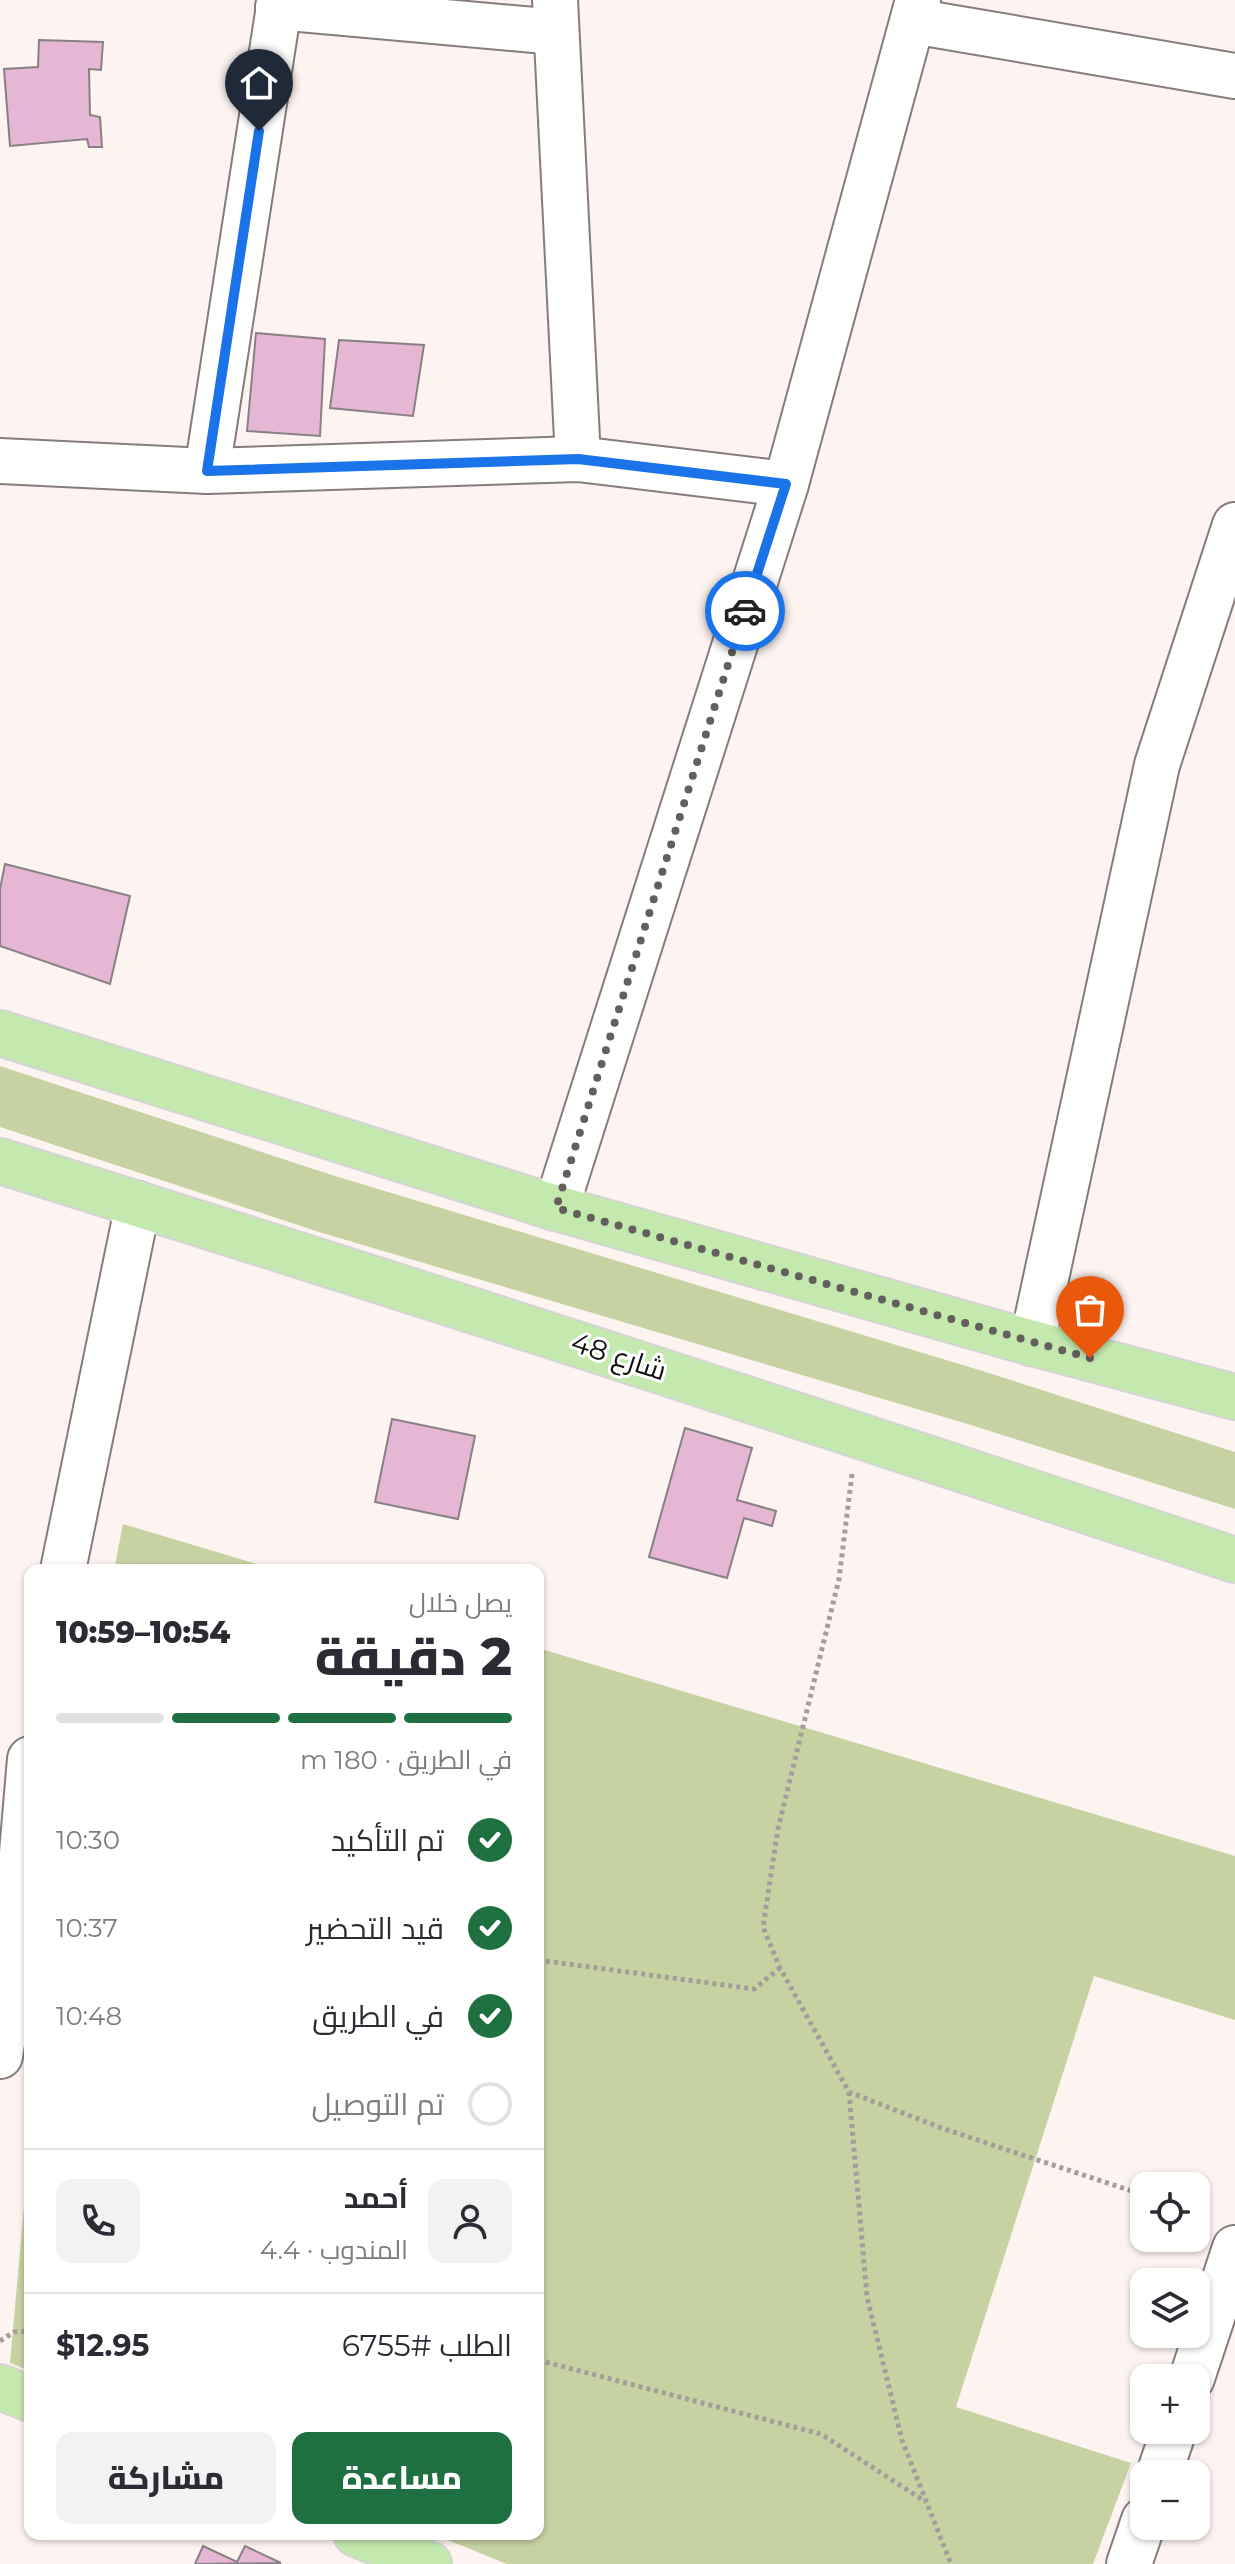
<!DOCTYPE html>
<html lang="ar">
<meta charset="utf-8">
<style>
body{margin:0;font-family:Montserrat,Cairo,sans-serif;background:#f2f2f3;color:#2b2b33;direction:rtl;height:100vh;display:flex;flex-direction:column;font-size:30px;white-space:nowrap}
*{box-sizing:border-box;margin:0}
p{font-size:26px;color:#7c7c81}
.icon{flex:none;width:44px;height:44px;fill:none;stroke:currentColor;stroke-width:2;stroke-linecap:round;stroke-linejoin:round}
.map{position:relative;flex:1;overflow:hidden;direction:ltr}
.details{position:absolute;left:24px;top:1564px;width:520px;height:976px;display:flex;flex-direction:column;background:#fff;border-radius:16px;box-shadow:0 2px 6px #0004;direction:rtl}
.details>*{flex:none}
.tools{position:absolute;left:1130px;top:2172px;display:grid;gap:16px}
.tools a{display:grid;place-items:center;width:80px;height:80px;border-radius:16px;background:#fff;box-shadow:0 2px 6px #0004;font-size:40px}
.pin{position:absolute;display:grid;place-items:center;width:68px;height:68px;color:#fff;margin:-82px -34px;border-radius:50% 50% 50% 0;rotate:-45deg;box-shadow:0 0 8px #0007}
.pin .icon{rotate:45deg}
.courier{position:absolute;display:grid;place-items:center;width:80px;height:80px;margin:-40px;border:6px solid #1a73e8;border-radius:50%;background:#fff;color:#222;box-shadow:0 2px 10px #0007}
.overview em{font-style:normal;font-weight:800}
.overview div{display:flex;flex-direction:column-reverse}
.overview{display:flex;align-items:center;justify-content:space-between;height:136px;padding:0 32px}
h1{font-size:52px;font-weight:800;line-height:60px}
.bar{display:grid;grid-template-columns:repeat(4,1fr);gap:12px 8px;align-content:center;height:96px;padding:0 32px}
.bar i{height:10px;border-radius:6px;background:#e1e1e2}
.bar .active{background:#1f7041}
.bar p{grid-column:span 4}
.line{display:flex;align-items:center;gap:20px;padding:0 32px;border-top:2px solid #e1e1e2}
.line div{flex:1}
.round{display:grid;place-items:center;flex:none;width:84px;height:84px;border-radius:16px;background:#f2f2f3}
ol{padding:0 32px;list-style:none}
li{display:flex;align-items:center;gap:24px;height:88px}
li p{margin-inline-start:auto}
li .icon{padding:8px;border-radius:50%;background:#1f7041;color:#fff;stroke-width:4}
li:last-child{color:#7c7c81}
li i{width:44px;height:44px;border:4px solid #e1e1e2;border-radius:50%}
.button{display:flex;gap:16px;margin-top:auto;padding:16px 32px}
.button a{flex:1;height:92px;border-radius:16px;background:#1f7041;color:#fff;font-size:32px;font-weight:800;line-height:92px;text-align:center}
.button a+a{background:#f2f2f3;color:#2b2b33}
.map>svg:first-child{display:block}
.green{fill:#c7d2a3}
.building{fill:#e6b6d5;stroke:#878084;stroke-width:2}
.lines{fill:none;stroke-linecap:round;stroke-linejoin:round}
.street-casing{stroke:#857d7a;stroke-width:48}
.primary-casing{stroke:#d4d4d3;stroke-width:48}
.path{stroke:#a49d9b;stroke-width:5;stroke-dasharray:4 4;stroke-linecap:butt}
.street{stroke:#fff;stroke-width:44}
.primary{stroke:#c4e9ae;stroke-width:44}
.done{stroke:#645e5d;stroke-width:8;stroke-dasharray:0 14.4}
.route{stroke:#1a73e8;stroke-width:10}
.labels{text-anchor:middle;stroke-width:6;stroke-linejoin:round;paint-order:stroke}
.street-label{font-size:28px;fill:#110e0d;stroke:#fff}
</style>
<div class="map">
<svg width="1235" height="2564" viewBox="0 0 1235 2564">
<rect width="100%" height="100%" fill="#fdf4f1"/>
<g class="green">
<path d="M0,1066L335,1176L986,1372L1235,1452V1509L971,1425L319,1232L0,1127Z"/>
<path d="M123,1524L277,1570H114Z"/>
<path d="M538,1648L1235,1856V2020L1094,1976L956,2407L1131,2463L1093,2564H507L433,2534H538Z"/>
<path d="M30,2140V2371L10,2363Z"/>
</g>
<g class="building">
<path d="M39,40L103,42L101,70L89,69L90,115L100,117L102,147H89L87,139L10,146L4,69L38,67Z"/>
<path d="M256,333L325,339L320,436L247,431Z"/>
<path d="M339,340L424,345L413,416L330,408Z"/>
<path d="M5,864L130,896L110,984L0,946V889Z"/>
<path d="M392,1419L475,1436L458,1519L375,1502Z"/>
<path d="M685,1428L752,1448L737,1500L776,1511L772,1526L744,1518L727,1578L649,1557Z"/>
<path d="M203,2546L237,2562L245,2546L281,2563L195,2564Z"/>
</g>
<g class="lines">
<g class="street-casing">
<g id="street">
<path d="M555,0L578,459"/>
<path d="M278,7L556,32"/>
<path d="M913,21L1235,76"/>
<path d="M0,461L207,471L578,459L786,484"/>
<path d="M207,471L280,0"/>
<path d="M556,1208L786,484L918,0"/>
<path d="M1032,1343L1157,765L1235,525"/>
<path d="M63,1570L138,1204"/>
<path d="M0,2056L10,1993L30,1759"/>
<path d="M1192,2378L1235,2248"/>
<path d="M1159,2474L1174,2430"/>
<path d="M1129,2564L1144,2520"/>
</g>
</g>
<g class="primary-casing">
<g id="primary">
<path d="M0,1033L556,1208L1032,1343L1235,1397"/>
<path d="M0,1161C413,1290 825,1423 1235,1560"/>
<path d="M0,2387L30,2399"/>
<path d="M356,2534L429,2564"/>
</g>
</g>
<g class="path">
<path d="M852,1474L839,1579L778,1829L763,1927L780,1968L849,2092L944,2129L1144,2195"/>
<path d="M538,1960L754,1989L780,1968"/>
<path d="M849,2092L867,2297L902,2440L951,2564"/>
<path d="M1196,2213L1210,2218"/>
<path d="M0,2341L14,2332L30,2331"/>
<path d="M538,2360L821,2434L926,2502"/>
</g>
<use href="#street" class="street"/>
<use href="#primary" class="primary"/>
</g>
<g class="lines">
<path class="done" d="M745,611L556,1208L1090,1358"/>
<path class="route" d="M259,131L207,471L578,459L786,484L745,611"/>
</g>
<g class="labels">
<g class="street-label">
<text transform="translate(619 1356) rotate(18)" y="10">48 شارع</text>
</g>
</g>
</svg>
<div class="tools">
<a><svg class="icon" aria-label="locate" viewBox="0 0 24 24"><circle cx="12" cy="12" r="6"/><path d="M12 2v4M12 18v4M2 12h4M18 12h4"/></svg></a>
<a><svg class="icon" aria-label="layers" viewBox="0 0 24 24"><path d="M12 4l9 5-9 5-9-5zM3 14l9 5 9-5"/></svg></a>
<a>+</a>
<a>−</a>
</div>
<div class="pin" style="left:1090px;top:1358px;background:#ea580c"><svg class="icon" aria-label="bag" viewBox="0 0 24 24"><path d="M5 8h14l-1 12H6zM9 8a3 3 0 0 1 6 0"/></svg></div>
<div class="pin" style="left:259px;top:131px;background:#1f2937"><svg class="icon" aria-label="home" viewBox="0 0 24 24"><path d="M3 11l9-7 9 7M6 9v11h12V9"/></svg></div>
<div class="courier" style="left:745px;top:611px"><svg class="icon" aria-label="car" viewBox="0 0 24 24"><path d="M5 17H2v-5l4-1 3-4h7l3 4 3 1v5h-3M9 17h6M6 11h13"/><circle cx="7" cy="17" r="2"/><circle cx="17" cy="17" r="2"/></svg></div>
<section class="details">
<div class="overview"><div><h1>2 دقيقة</h1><p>يصل خلال</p></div><em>10:54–10:59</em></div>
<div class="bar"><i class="active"></i><i class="active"></i><i class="active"></i><i></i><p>في الطريق · 180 m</p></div>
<ol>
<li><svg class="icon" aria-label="check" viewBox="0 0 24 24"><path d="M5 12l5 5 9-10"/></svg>تم التأكيد<p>10:30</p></li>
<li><svg class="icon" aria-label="check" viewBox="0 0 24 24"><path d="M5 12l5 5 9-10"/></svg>قيد التحضير<p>10:37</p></li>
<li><svg class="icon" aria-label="check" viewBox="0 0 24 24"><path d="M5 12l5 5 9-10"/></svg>في الطريق<p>10:48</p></li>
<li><i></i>تم التوصيل</li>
</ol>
<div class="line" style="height:144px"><a class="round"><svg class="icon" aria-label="person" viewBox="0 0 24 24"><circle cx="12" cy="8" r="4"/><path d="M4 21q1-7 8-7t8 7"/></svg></a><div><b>أحمد</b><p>المندوب · 4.4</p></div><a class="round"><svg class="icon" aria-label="phone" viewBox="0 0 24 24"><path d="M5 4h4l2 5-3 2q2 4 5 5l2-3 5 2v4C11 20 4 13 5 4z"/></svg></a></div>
<div class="line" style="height:104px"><div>الطلب #6755</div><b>$12.95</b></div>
<div class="button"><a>مساعدة</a><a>مشاركة</a></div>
</section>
</div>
